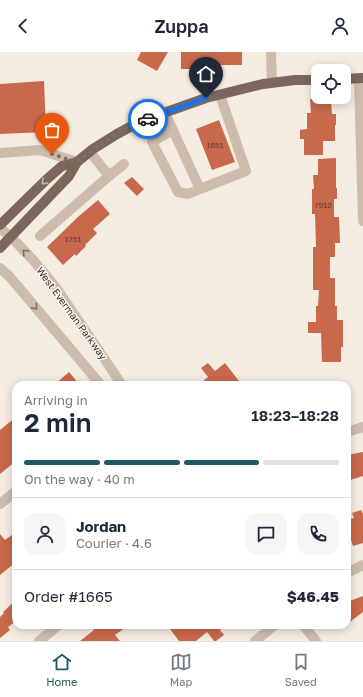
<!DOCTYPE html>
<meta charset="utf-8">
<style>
body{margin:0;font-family:"Golos Text",sans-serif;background:#f6f6f7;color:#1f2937;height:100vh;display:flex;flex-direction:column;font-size:15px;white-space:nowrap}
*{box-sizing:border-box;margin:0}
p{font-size:13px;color:#747a83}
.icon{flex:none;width:22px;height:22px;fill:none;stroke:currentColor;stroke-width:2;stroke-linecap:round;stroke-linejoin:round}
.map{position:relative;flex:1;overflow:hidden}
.sheet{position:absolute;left:12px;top:329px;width:339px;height:248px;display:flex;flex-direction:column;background:#fff;border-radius:12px;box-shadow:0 2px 10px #0003}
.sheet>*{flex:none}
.tools{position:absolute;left:311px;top:12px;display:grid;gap:8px}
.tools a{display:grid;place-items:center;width:40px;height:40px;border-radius:8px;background:#fff;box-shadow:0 2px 10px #0003;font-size:20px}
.pin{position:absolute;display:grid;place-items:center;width:34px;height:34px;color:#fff;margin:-41px -17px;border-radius:50% 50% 50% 0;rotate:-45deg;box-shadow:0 0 4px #0007}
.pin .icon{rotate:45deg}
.courier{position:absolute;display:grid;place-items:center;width:40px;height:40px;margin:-20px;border:3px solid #1a73e8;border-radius:50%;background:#fff;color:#222;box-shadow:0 1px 5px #0007}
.overview em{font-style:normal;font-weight:600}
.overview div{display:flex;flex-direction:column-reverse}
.overview{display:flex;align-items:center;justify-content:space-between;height:68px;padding:0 12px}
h1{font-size:26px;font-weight:600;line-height:30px}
.bar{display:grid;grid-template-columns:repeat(4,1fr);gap:6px 4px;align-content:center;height:48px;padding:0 12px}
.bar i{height:5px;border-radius:3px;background:#e0e1e3}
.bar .active{background:#1f5a5e}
.bar p{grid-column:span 4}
.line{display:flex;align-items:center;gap:10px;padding:0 12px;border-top:1px solid #e0e1e3}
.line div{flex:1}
.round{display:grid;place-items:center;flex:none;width:42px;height:42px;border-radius:12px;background:#f6f6f7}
header{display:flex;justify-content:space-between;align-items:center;height:52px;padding:0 12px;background:#fff;font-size:18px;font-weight:600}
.menu{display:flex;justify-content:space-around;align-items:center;height:56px;border-top:1px solid #e0e1e3;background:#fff;font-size:11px;color:#747a83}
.menu a{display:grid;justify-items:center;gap:2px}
.menu .active{color:#1f5a5e}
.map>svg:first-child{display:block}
.building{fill:#c8694b}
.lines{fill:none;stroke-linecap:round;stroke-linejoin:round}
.minor{stroke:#cdbbac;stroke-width:10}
.major{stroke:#7d675c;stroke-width:10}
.oneway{stroke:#c2b5ac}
.oneway2{stroke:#7d6f65}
.done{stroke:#7c716b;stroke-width:4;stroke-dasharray:0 7.2}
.route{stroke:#1a73e8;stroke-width:5}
.labels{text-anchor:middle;stroke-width:3;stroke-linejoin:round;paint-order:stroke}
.number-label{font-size:8px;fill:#5e3e33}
.street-label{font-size:10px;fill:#3b302b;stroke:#fbf5ee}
</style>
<header><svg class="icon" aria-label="back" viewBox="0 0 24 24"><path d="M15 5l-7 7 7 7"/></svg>Zuppa<svg class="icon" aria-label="person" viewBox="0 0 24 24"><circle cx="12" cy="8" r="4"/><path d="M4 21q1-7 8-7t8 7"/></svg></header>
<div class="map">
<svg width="363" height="589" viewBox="0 0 363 589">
<rect width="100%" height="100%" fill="#f4ebe1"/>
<g class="building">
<path d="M141,0H168L157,19L137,8Z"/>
<path d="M181,0H242V13H210V17H181Z"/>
<path d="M44,29L46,80L0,82V32Z"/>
<path d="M310,47H328V48H331L332,62H336V73H335V89H323V103H304V87H300V78L307,77V61H311Z"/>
<path d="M219,68L235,110L212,118L196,77Z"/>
<path d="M336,106V136H337V147H334V165H339L340,191H335V205H330V226H335V254H337V268H343V295H341V310H322L321,281H308V270H316V254H318L319,238H313V195H316L315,162H312V137H314L313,123H318V107Z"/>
<path d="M132,125L144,137L137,144L124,131Z"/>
<path d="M98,148L110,162L93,177L97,181L85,193L86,194L76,204L75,202L63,213L47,195L79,164Z"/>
<path d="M208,311L215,319L225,311L242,333H198L208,325L201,316Z"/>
<path d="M69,320L80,333H54Z"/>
<path d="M16,365V409L0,422V378Z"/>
<path d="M363,400V424L347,429V403Z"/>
<path d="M361,458L363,462V491L353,494L347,477V468L354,466L352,461Z"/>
<path d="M16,480V510L0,523V482L5,488Z"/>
<path d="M363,544V560L347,572V550Z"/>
<path d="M16,548V569L8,575L10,578L0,586V565L4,561L3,560Z"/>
<path d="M97,573H129L115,583L120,589H80L94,578L93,577Z"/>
<path d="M174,573H226L220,578L224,583L216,589H214L207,580L196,589H179L170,577Z"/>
</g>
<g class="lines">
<g class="minor">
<path d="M271,0L272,31"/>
<path d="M359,26L363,169"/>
<path d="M165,61L200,137L246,119L220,43"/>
<path d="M173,78L152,90L178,140L188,142L200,137"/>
<path d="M0,101L40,98L77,110"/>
<path d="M109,124L124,112"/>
<path d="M0,176L14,188L34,209L57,237L122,333"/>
<path d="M40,184L109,124L90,100"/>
<path d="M0,216L9,224L101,333"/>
<path d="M347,380L363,375"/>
<path d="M0,452L16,439"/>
<path d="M347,521L363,513"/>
<path d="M303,573L316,589"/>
<path d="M39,589L59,573"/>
<path d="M255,589L275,573"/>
</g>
<g class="major">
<path d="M344,27L363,26"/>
<path d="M0,173L47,127L62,114L77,110"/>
<path d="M0,196L69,124L77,110L93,97L117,82L141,69L206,46L263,32L295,28H318"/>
</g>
</g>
<defs><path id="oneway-chevron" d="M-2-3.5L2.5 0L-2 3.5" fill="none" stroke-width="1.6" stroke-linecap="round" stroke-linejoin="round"/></defs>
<use class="oneway" href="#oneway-chevron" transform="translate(44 130) rotate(136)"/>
<g class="oneway2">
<use href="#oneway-chevron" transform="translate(25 200) rotate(-134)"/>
<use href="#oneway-chevron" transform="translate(35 255) rotate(50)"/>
</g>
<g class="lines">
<path class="done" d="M52,102L77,110C98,93 122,76 148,67"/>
<path class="route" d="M148,67L206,46"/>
</g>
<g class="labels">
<g class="number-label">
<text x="215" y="96">1651</text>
<text x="323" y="156">7912</text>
<text x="73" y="190">1751</text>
</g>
<g class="street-label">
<text transform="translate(72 261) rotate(54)" y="4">West Everman Parkway</text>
</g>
</g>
</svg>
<div class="tools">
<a><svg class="icon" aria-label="locate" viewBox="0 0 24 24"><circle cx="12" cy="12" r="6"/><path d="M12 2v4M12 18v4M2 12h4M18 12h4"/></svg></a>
</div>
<div class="pin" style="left:52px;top:102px;background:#ea580c"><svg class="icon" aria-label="bag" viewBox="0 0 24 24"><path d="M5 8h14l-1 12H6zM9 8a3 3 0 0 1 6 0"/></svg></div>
<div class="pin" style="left:206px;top:46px;background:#1f2937"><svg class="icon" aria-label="home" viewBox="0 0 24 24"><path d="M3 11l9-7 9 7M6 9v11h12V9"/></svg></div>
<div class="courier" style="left:148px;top:67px"><svg class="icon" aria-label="car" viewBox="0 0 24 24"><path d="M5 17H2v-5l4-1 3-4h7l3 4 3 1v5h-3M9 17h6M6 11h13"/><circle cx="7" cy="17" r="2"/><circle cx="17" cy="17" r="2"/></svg></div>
<section class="sheet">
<div class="overview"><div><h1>2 min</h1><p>Arriving in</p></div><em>18:23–18:28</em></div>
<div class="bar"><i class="active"></i><i class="active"></i><i class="active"></i><i></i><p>On the way · 40 m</p></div>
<div class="line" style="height:72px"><a class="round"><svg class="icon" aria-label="person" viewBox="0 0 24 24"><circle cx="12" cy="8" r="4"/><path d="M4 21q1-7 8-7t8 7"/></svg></a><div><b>Jordan</b><p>Courier · 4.6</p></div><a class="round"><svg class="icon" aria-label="chat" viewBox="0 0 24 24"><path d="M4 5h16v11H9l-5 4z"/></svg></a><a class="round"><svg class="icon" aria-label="phone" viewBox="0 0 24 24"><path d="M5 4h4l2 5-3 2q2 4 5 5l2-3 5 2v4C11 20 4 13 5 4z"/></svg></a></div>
<div class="line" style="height:52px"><div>Order #1665</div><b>$46.45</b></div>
</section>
</div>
<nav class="menu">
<a class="active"><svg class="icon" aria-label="home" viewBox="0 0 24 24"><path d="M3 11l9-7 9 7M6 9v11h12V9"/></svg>Home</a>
<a><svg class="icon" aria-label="map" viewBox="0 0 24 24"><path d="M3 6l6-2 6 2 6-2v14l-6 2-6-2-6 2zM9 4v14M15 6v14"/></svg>Map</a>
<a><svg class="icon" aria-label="saved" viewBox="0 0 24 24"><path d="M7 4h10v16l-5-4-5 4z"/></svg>Saved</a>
</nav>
